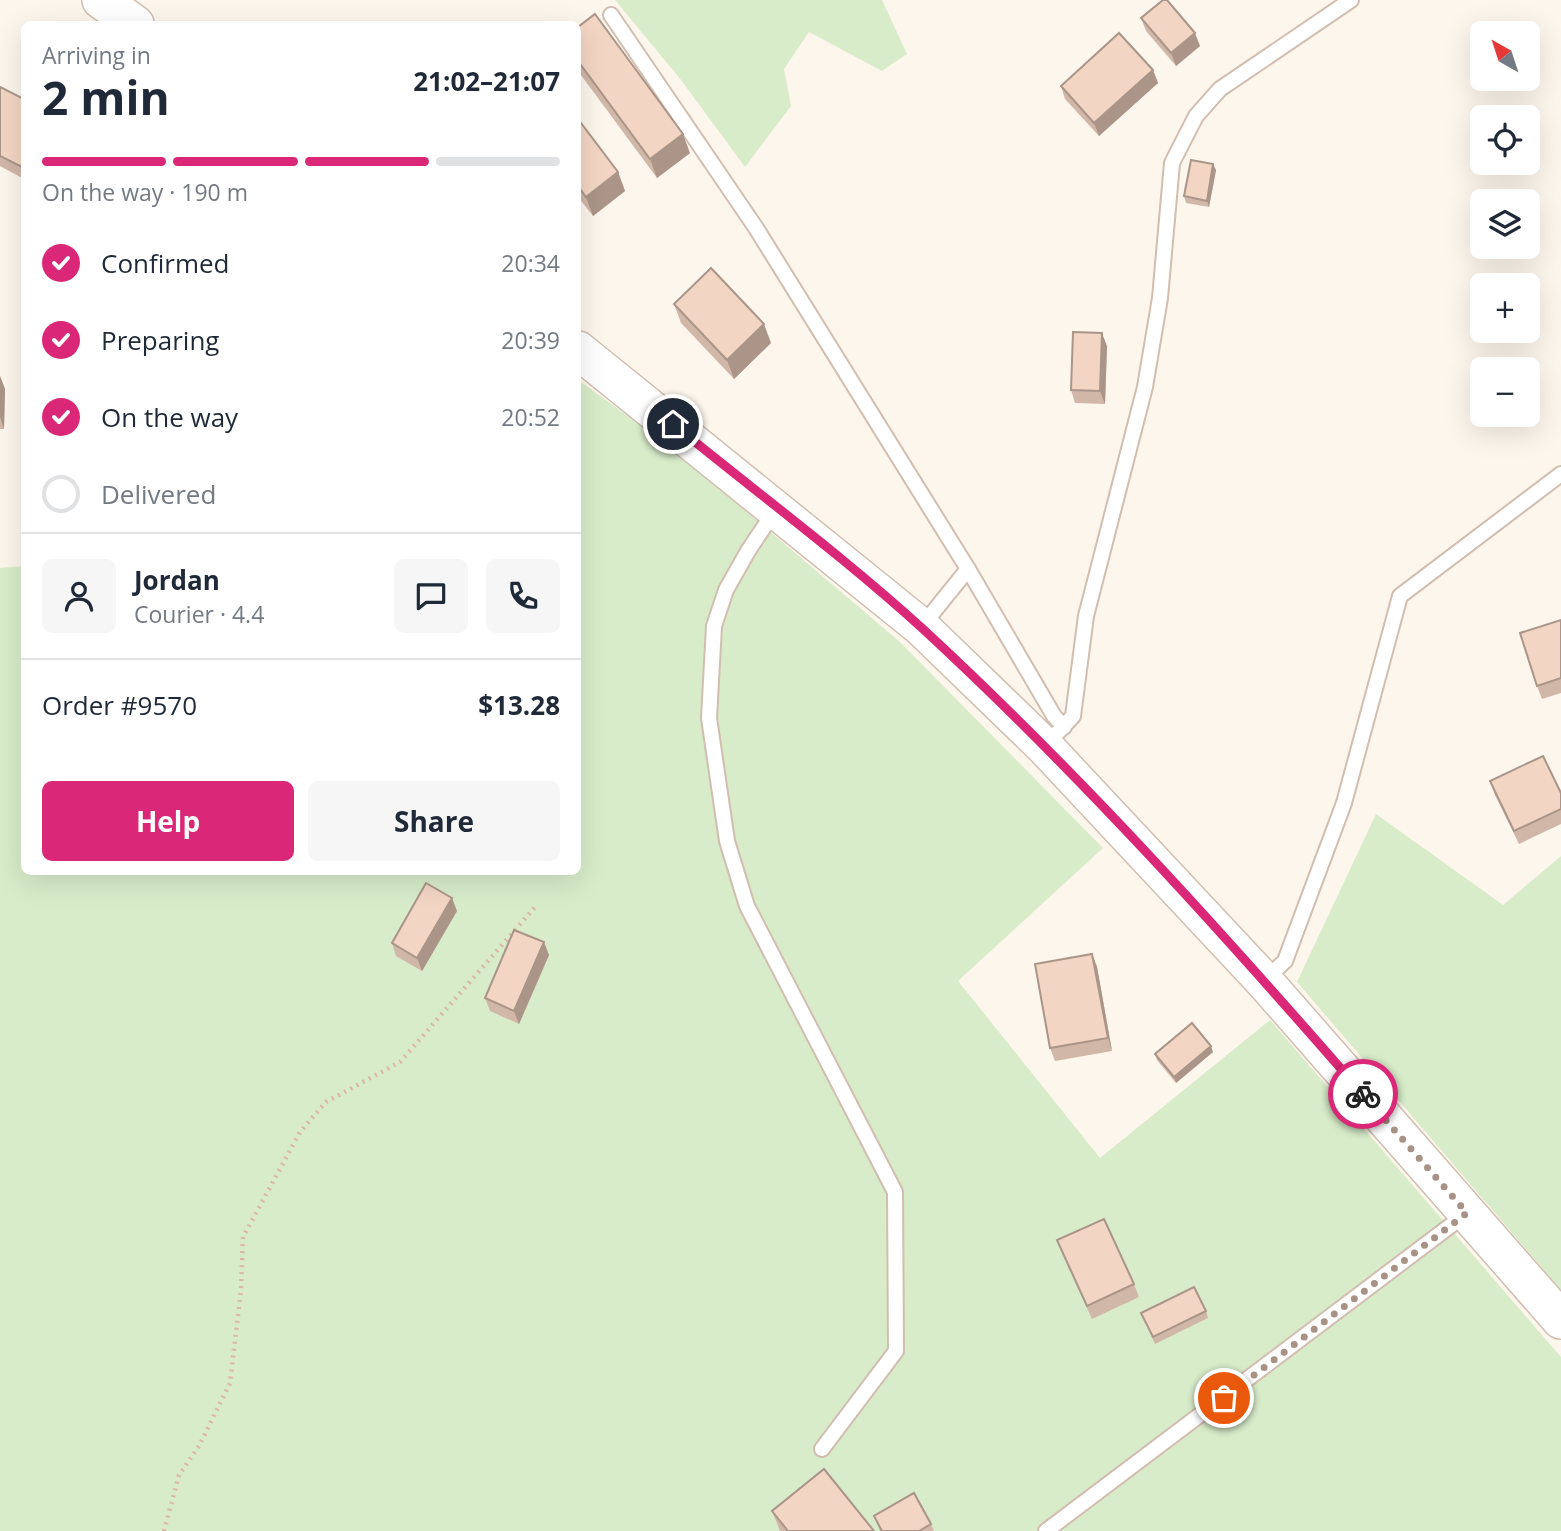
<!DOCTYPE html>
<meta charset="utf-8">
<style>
body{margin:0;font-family:"Open Sans",sans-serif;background:#f6f6f7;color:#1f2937;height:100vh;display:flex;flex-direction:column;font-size:26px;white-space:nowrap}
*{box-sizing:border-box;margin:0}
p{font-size:23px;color:#747a83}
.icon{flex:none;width:38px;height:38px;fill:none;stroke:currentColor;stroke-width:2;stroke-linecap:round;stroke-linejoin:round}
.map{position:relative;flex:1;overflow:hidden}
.sheet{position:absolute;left:21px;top:21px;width:560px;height:854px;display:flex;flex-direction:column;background:#fff;border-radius:10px;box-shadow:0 7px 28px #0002}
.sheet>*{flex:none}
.needle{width:46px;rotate:321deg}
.tools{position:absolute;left:1470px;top:21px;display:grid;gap:14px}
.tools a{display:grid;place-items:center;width:70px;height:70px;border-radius:10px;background:#fff;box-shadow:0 7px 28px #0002;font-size:35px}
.pin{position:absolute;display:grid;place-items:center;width:60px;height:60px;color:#fff;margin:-30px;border:4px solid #fff;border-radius:50%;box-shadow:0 2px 7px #0007}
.courier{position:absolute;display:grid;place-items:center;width:70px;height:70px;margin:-35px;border:5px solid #db2777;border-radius:50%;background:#fff;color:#222;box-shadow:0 2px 9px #0007}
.overview em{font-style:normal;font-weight:700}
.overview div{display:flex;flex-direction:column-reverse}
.overview{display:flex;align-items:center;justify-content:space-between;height:119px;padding:0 21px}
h1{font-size:46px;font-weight:700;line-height:52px}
.bar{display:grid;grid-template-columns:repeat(4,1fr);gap:10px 7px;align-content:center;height:84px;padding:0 21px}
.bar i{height:9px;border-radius:5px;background:#e0e1e3}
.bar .selected{background:#db2777}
.bar p{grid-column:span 4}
.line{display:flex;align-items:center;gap:18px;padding:0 21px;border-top:2px solid #e0e1e3}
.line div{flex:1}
.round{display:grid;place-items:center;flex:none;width:74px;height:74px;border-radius:10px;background:#f6f6f7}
ol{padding:0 21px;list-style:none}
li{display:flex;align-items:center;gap:21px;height:77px}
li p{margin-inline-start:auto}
li .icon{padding:7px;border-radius:50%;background:#db2777;color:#fff;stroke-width:4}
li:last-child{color:#747a83}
li i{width:38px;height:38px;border:4px solid #e0e1e3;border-radius:50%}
.action{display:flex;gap:14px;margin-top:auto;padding:14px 21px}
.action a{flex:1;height:80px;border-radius:10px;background:#db2777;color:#fff;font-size:28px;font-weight:700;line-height:80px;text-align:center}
.action a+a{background:#f6f6f7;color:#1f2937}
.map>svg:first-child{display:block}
.green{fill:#d8ecc9}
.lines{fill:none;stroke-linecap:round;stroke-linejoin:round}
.service-casing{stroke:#d1beb0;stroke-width:18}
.tertiary-casing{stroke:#d1beb0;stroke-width:40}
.path{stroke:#d9b8a5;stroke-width:4.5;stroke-dasharray:2 5;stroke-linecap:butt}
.service{stroke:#fff;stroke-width:14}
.tertiary{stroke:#fff;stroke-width:37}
.wall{fill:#d1b7a8}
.shaded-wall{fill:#aa9588}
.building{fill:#f3d5c3;stroke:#aa9588;stroke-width:2}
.done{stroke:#a89285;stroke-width:7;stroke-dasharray:0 12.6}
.route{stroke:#db2777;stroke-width:9}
</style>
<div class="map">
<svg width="1561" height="1531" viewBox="0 0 1561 1531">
<rect width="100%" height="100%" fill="#fdf6ec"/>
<g class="green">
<path d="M615,0H882L907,54L882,71L809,32L784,69L791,106L745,167L681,80Z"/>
<path d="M578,380L668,445L900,642L1103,848L958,981L1100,1158L1270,1020L1561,1357V1531H0V568L24,566V872H578Z"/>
<path d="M1376,814L1503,905L1561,856V1290L1297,982Z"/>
</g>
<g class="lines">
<g class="service-casing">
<g id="service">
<path d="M611,15L756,228L968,569L1054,716L1064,727"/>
<path d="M776,509L748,551L726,590L714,626L709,718L727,841L747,906L895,1192L896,1351L822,1449"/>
<path d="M922,626L968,569"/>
<path d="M1046,745L1073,716L1086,616L1145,387L1160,298L1172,163L1196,116L1220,89L1351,0"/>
<path d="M1264,981L1285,961L1344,803L1400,596L1561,474"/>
<path d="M1046,1531L1466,1214"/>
</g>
</g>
<g class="tertiary-casing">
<g id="tertiary">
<path d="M101,0L135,24"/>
<path d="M578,350L921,627L1045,747L1264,981L1561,1320"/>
</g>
</g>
<path class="path" d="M164,1531L179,1475L199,1446L230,1383L241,1290L243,1237L300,1132L326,1102L400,1062L536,906"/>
<use href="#service" class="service"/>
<use href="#tertiary" class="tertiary"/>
</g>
<g class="wall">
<path d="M1141,18L1200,46L1176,66L1146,31Z"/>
<path d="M578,27L690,153L657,178L578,71Z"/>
<path d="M1153,70L1158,83L1099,136L1065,99L1061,86Z"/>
<path d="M0,87L24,99V179L0,166Z"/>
<path d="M578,119L618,172L625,191L593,216L578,197Z"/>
<path d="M1216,170L1209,207L1186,203L1184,196Z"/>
<path d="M674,304L771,343L734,379L681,323Z"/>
<path d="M1107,346L1105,404L1075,403L1071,390Z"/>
<path d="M0,376L5,389L4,429H0Z"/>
<path d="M1561,620V693L1542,699L1537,686Z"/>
<path d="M1490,781L1561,793V824L1519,844L1495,795Z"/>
<path d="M457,911L422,971L396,956L392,943Z"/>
<path d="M1092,954L1097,967L1112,1051L1055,1061L1050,1048Z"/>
<path d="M549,955L519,1024L490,1011L485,998Z"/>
<path d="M1213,1052L1176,1083L1157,1060L1155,1054Z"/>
<path d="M1057,1240L1134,1284L1139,1297L1092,1319L1062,1253Z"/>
<path d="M1206,1311L1208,1318L1155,1344L1141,1313Z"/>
<path d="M772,1511L874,1531H780Z"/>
<path d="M874,1516L931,1524L934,1531H880Z"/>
</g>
<g class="shaded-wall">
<path d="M1195,33L1200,46L1176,66L1171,53Z"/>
<path d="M1153,70L1158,83L1099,136L1094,123Z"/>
<path d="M683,134L690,153L657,178L650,159Z"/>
<path d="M1213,164L1216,170L1209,207L1207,201Z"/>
<path d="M618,172L625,191L593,216L586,197Z"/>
<path d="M764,324L771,343L734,379L727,360Z"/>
<path d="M1102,333L1107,346L1105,404L1100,391Z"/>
<path d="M0,376L5,389L4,429L0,417Z"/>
<path d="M452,898L457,911L422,971L417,958Z"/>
<path d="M544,942L549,955L519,1024L514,1011Z"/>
<path d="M1092,954L1097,967L1112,1051L1108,1038Z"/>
<path d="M1211,1046L1213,1052L1176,1083L1174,1077Z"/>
</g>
<g class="building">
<path d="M1163,0H1167L1195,33L1171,53L1141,18Z"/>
<path d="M595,14L683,134L650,159L578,61V27Z"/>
<path d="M1119,33L1153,70L1094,123L1061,86Z"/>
<path d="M0,87L24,99V168L0,156Z"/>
<path d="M578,119L618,172L586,197L578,186Z"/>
<path d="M1191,160L1213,164L1207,201L1184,196Z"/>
<path d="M711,268L764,324L727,360L674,304Z"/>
<path d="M1073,332L1102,333L1100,391L1071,390Z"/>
<path d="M1561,620V678L1537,686L1520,633Z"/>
<path d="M1543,756L1561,793V809L1514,831L1490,781Z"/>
<path d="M426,883L452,898L417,958L392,943Z"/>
<path d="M514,930L544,942L514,1011L485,998Z"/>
<path d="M1092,954L1108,1038L1050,1048L1035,964Z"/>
<path d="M1192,1023L1211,1046L1174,1077L1155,1054Z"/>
<path d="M1104,1219L1134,1284L1087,1306L1057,1240Z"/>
<path d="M1194,1287L1206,1311L1153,1337L1141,1313Z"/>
<path d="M824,1469L874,1531H788L772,1511Z"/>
<path d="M914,1493L931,1524L919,1531H882L874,1516Z"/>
</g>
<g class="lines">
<path class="done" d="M1224,1398L1467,1213L1363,1094"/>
<path class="route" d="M673,424C756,492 844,557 923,629C1080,774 1223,933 1363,1094"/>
</g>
</svg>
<div class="tools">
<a><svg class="needle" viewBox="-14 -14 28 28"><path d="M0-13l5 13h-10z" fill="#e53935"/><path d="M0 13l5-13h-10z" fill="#747a83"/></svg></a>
<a><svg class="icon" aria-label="locate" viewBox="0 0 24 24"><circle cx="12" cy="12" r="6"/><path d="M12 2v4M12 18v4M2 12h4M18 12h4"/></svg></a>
<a><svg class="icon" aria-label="layers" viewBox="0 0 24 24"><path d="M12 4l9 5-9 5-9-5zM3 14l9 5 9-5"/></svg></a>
<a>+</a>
<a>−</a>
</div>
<div class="pin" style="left:1224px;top:1398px;background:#ea580c"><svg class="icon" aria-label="bag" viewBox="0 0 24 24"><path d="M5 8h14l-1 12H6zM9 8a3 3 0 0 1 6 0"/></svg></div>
<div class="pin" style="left:673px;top:424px;background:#1f2937"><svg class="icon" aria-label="home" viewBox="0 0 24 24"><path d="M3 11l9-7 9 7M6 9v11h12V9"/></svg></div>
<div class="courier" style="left:1363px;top:1094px"><svg class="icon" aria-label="bike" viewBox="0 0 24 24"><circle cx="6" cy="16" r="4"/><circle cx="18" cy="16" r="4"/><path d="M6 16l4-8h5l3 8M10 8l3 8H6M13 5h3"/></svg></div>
<section class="sheet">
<div class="overview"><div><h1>2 min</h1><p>Arriving in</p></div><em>21:02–21:07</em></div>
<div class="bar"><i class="selected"></i><i class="selected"></i><i class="selected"></i><i></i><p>On the way · 190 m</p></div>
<ol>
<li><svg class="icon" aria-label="check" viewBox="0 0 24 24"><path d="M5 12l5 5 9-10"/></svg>Confirmed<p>20:34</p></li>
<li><svg class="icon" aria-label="check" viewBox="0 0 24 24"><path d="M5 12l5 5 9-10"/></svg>Preparing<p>20:39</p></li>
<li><svg class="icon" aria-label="check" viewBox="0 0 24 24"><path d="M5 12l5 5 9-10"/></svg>On the way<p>20:52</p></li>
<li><i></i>Delivered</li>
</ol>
<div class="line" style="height:126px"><a class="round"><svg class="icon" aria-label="person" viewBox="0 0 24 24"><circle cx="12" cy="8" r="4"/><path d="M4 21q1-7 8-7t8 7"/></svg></a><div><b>Jordan</b><p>Courier · 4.4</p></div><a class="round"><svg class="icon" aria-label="chat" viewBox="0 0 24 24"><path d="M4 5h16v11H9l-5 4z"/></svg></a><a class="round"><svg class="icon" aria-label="phone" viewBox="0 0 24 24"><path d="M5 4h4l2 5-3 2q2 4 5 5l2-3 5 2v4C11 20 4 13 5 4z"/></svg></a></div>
<div class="line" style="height:91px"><div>Order #9570</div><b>$13.28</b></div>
<div class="action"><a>Help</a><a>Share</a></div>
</section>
</div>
